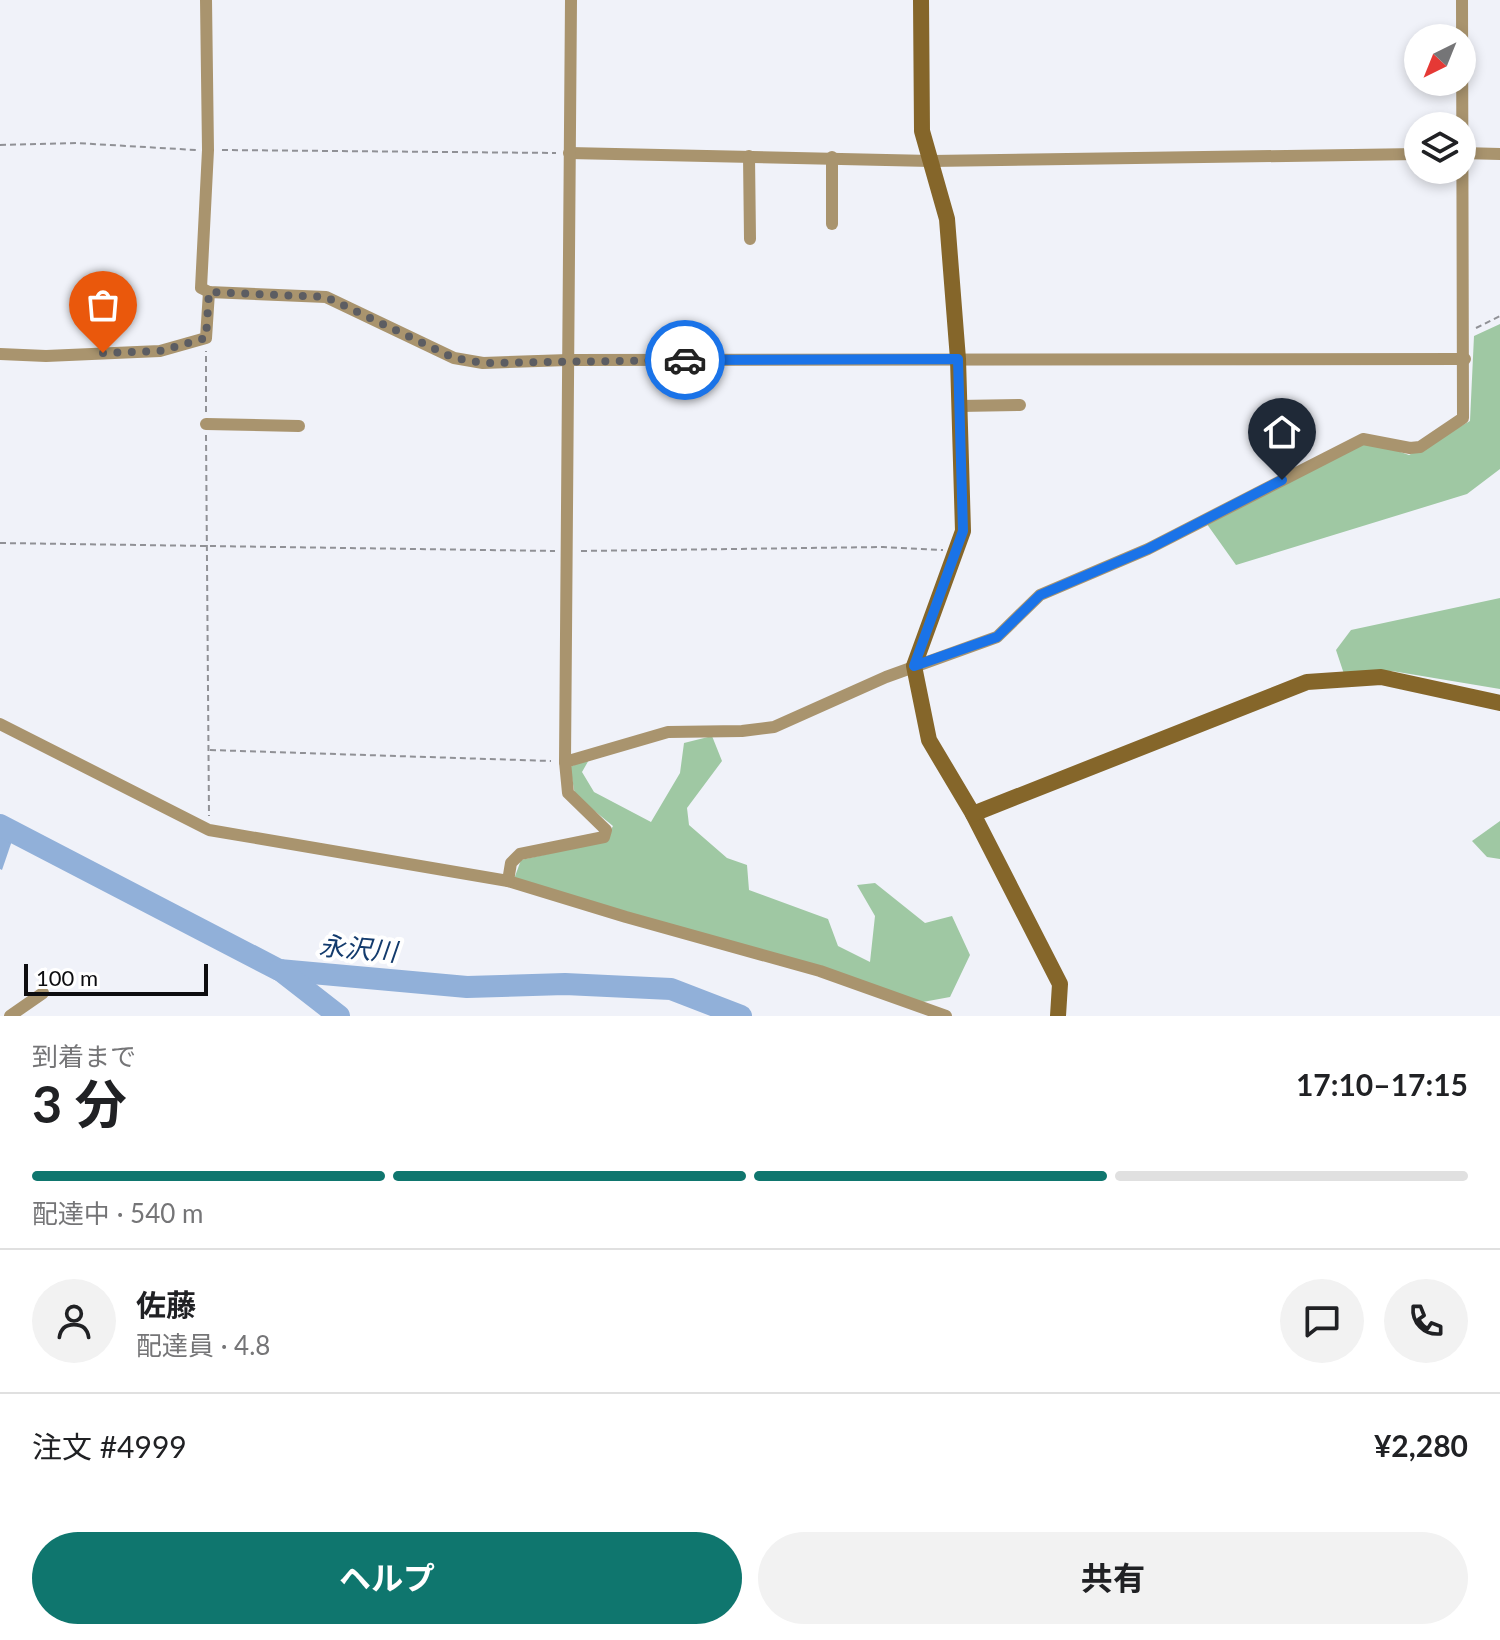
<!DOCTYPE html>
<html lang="ja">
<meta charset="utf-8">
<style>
body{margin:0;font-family:Lato,"Noto Sans JP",sans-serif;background:#f2f2f2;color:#202124;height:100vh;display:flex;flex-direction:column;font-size:30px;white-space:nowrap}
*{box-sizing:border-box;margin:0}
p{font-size:26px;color:#757577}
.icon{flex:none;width:44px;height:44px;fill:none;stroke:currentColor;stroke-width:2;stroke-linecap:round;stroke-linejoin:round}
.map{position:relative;height:1016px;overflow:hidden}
.side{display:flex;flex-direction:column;background:#fff;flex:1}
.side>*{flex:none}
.needle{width:52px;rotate:223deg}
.buttons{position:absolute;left:1404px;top:24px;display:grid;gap:16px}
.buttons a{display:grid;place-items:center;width:72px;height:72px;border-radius:50%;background:#fff;box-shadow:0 4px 12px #0003;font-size:40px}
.scale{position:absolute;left:24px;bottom:20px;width:184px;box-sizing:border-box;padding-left:8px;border:4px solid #0d0d10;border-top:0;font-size:22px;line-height:28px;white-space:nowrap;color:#0d0d10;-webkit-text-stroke:6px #fff;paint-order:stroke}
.pin{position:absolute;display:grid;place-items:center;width:68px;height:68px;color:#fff;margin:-82px -34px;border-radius:50% 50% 50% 0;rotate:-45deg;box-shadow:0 0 8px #0007}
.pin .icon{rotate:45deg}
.courier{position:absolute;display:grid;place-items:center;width:80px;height:80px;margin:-40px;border:6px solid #1a73e8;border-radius:50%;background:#fff;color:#222;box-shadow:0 2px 10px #0007}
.head em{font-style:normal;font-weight:700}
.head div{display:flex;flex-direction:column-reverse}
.head{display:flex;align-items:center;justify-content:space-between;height:136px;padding:0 32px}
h1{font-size:52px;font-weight:700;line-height:60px}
.bar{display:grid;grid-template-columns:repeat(4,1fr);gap:12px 8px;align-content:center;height:96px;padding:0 32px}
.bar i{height:10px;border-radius:6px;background:#e0e0e0}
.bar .active{background:#0f766e}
.bar p{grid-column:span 4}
.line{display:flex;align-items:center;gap:20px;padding:0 32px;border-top:2px solid #e0e0e0}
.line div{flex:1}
.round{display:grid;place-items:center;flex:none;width:84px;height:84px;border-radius:42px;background:#f2f2f2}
.action{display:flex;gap:16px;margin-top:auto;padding:16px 32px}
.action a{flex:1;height:92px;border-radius:48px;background:#0f766e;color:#fff;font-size:32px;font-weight:700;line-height:92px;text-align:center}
.action a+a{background:#f2f2f2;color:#202124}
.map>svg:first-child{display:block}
.forest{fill:#9fc8a3}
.water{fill:#91b0d9}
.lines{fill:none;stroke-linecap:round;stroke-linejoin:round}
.river{stroke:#91b0d9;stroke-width:22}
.path{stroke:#909196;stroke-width:2;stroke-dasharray:6 4;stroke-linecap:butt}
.street{stroke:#a9946e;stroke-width:12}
.secondary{stroke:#85662a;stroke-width:16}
.done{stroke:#5c5d62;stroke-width:8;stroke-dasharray:0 14.4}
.route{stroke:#1a73e8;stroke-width:10}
.labels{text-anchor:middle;stroke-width:8;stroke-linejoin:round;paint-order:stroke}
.water-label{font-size:26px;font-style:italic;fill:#133b6d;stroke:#fff}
</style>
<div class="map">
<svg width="1500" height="1016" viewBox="0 0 1500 1016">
<rect width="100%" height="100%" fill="#f0f2f9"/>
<g class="forest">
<path d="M1500,324V469L1467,494L1236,565L1204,520L1363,439L1409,455L1470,421L1474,336Z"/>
<path d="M1500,598V689L1392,671L1344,674L1336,650L1351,630Z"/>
<path d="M712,736L722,761L687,808L689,825L727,858L747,865L749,890L828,919L838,946L870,962L875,916L857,885L875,883L925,923L952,916L970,955L950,997L912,1004L514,879L521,860L605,841L613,826L575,795L570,767L590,758L582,772L594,792L651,822L680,773L684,743Z"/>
<path d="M1500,821V859L1487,857L1472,841Z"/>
</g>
<path class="water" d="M0,824L15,832L2,870L0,869Z"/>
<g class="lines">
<g class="river">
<path d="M0,825L279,970L467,987L565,984L671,989L741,1016"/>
<path d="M280,970L339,1016"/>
</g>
<g class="path">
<path d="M0,145L76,143L196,150"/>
<path d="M222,150L556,153"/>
<path d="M1476,328L1500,316"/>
<path d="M206,412V351"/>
<path d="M206,435L209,816"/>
<path d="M0,543L555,551"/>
<path d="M581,551L883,547L943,550"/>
<path d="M210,750L551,761"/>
</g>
<g class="street">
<path d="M206,0L208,150L201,288L209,292L326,297L454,358L483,363L568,360L1465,359"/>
<path d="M569,153L931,161L1418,154"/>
<path d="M1462,153L1500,154"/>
<path d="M749,156L750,239"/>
<path d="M832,157V224"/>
<path d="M0,354L46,356L160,351L206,338L209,292"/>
<path d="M959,406L1020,405"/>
<path d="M206,424L299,426"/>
<path d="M0,724L209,830L508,881L626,917L820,971L946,1016"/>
<path d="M565,762L668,732L742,731L774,727L886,677L997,637L1040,595L1148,549L1363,439L1410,448L1420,447L1463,418L1462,0"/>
<path d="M508,881L511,863L520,854L604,837L606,830L568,793L565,762L571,0"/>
<path d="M10,1016L43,993"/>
</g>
<g class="secondary">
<path d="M921,0L922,131L947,219L958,359L963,531L914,666L929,740L973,814L1060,984L1058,1016"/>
<path d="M973,814L1307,682L1381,677L1500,703"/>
</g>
</g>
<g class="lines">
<path class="done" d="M103,353L160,351L206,338L209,292L326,297L454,358L483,363L685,360"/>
<path class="route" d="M685,360L958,359L963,531L914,666L997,637L1040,595L1148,549L1282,480"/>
</g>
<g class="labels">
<g class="water-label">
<text transform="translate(358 949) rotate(5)" y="9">永沢川</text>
</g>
</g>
</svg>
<div class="buttons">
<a><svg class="needle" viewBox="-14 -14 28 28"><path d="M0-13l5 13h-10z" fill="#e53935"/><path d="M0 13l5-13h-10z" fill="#757577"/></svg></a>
<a><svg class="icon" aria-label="layers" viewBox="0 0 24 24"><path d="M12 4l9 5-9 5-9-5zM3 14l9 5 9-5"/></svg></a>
</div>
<div class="scale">100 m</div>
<div class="pin" style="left:103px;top:353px;background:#ea580c"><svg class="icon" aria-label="bag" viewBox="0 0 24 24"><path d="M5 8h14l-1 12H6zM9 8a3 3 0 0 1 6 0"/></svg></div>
<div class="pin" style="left:1282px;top:480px;background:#1f2937"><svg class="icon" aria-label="home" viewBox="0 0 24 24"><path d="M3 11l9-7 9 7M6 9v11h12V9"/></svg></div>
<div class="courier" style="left:685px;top:360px"><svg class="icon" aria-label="car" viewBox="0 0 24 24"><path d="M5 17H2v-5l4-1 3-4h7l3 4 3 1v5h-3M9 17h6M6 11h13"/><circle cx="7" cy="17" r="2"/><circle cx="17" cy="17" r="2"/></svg></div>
</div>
<section class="side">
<div class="head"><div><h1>3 分</h1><p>到着まで</p></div><em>17:10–17:15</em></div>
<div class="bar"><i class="active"></i><i class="active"></i><i class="active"></i><i></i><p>配達中 · 540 m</p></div>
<div class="line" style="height:144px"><a class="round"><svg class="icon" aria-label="person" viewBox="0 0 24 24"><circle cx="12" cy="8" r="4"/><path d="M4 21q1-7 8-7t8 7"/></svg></a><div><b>佐藤</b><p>配達員 · 4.8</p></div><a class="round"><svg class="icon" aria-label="chat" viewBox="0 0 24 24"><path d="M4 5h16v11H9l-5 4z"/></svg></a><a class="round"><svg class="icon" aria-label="phone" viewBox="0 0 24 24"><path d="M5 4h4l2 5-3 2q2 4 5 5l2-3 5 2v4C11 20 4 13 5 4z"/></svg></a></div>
<div class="line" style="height:104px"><div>注文 #4999</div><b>¥2,280</b></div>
<div class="action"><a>ヘルプ</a><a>共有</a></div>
</section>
